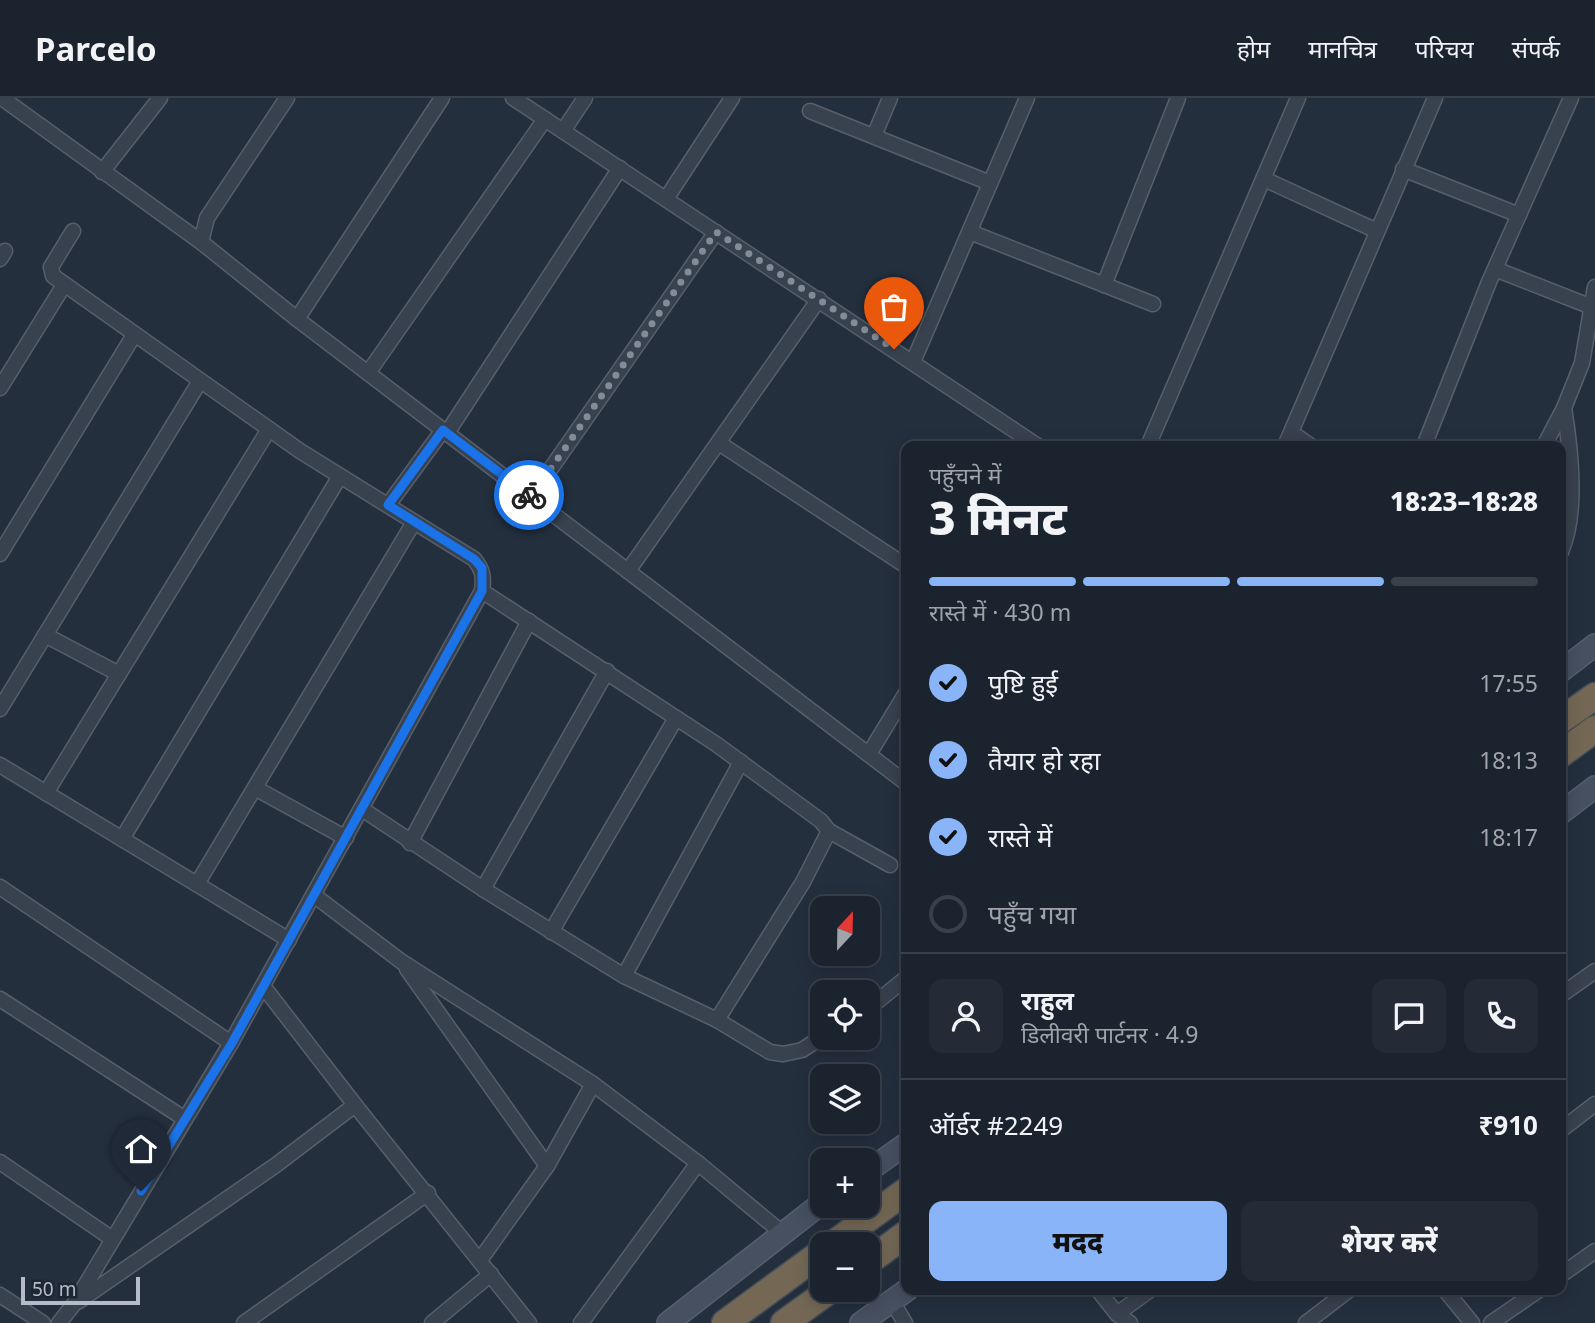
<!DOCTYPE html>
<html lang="hi">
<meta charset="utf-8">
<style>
body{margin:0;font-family:"Noto Sans","Noto Sans Devanagari",sans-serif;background:#242b36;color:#f1f3f6;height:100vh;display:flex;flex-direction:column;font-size:26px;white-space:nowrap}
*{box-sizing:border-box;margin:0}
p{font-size:23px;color:#a0a4aa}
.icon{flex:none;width:38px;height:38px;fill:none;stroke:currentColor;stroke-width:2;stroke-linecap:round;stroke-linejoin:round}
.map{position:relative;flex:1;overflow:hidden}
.side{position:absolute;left:901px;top:343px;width:665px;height:854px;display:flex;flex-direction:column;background:#1b232e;border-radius:14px;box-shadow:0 4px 18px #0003,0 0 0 2px #39404a}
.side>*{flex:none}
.needle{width:46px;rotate:22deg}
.buttons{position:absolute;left:810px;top:798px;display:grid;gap:14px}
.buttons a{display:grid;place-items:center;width:70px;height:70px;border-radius:14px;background:#1b232e;box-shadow:0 4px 18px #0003,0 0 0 2px #39404a;font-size:35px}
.scale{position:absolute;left:21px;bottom:18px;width:119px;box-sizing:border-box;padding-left:7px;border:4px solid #b4bcc9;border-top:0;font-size:19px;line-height:24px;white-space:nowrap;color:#b4bcc9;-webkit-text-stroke:5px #1d2633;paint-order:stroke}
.pin{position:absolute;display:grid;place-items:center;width:60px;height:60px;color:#fff;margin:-72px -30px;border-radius:50% 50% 50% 0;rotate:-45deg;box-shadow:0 0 7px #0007}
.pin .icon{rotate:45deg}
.courier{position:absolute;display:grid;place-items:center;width:70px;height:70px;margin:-35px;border:5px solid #1a73e8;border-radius:50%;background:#fff;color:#222;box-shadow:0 2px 9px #0007}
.summary em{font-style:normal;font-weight:800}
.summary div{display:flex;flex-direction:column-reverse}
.summary{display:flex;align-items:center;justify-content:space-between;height:119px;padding:0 28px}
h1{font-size:46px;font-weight:800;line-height:52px}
.bar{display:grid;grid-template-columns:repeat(4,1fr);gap:10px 7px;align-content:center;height:84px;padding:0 28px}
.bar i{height:9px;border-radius:5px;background:#39404a}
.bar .on{background:#8ab4f8}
.bar p{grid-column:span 4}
.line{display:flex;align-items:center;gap:18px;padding:0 28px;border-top:2px solid #39404a}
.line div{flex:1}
.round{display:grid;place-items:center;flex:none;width:74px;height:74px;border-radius:14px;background:#242b36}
ol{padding:0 28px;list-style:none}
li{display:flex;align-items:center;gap:21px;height:77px}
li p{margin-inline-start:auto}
li .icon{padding:7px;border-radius:50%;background:#8ab4f8;color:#111;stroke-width:4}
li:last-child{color:#a0a4aa}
li i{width:38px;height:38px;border:4px solid #39404a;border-radius:50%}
.cta{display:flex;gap:14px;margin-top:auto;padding:14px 28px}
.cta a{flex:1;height:80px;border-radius:14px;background:#8ab4f8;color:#111;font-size:28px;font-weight:800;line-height:80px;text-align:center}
.cta a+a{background:#242b36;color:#f1f3f6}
header{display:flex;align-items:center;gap:42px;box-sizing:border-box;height:98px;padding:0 35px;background:#1b232e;border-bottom:2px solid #39404a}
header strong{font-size:33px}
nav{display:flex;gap:38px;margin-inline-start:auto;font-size:24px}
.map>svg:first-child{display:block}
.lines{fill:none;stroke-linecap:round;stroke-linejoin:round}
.street-casing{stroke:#565f6c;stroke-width:17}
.secondary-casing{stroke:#565f6c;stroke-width:24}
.highway-casing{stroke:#434c59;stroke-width:29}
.street{stroke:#38414e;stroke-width:14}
.secondary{stroke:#465061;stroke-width:21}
.highway{stroke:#746855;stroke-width:26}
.done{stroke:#828b98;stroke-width:7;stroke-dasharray:0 12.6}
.route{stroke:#1a73e8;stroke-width:9}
</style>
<header>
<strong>Parcelo</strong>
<nav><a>होम</a><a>मानचित्र</a><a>परिचय</a><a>संपर्क</a></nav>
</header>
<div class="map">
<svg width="1595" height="1225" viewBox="0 0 1595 1225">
<rect width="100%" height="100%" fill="#242f3e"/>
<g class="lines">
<g class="street-casing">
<g id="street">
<path d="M2,0L201,144"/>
<path d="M287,0L207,120L201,144L297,221L906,685"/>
<path d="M513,0L1038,348"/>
<path d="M810,13L990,85"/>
<path d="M563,33L585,0"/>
<path d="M874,38L890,0"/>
<path d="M1403,71L1519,117"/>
<path d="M102,74L160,0"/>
<path d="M1264,81L1377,133"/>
<path d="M666,101L732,0"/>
<path d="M970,134L1153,206"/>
<path d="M0,161L5,153"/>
<path d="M1495,171L1592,209"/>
<path d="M1104,187L1178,0"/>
<path d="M297,221L442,0"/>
<path d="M913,264L1027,0"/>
<path d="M368,275L545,21"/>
<path d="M0,290L64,187"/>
<path d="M1564,310L1582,265L1595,189"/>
<path d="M447,335L620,70"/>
<path d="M1292,335L1311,348"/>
<path d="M719,345L906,468"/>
<path d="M1148,348L1298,0"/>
<path d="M1285,348L1435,0"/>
<path d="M1424,348L1489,184L1571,0"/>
<path d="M1544,348L1564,310C1571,352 1578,415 1561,454"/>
<path d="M531,399L716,134"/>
<path d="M388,407L443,332"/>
<path d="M0,456L134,237"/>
<path d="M628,473L819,201"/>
<path d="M482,493L716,646L821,723L829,733L803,784L717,922"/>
<path d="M45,537L119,576"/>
<path d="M0,611L200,283"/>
<path d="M869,656L906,595"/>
<path d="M0,667L289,842"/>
<path d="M255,690L346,740"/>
<path d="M46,695L269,331"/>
<path d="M362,711L483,791L624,878L717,922L770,954L783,956L802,952L822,939"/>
<path d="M829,733L890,767"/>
<path d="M122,741L340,378"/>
<path d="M410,745L529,523"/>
<path d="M197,786L414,424"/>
<path d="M0,789L231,945"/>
<path d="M483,791L607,573"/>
<path d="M315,798L402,864L593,986L698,1065L581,1225"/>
<path d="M551,834L676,620"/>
<path d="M407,871L547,1068L480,1162"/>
<path d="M624,878L741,664"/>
<path d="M263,888L355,1007"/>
<path d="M1561,897L1595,873"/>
<path d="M0,901L185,1021"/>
<path d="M868,911L906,880"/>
<path d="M1561,1032L1595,1006"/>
<path d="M0,1064L111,1140"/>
<path d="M698,1065L781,1134"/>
<path d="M547,1068L593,986"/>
<path d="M1561,1177L1595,1153"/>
<path d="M1098,1192L1117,1216L1130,1225"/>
<path d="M1445,1192L1472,1225"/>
<path d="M0,1197L43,1225"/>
<path d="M79,1203L276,1067L355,1007L529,1225"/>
<path d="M892,1203L905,1225"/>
<path d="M1117,1216L1150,1192"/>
<path d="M59,1225L74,1206L231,945L482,493C484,479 483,472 474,461L300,353L53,178L51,169L73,133"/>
<path d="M244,1225L428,1095"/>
<path d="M432,1225L491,1176"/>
<path d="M1306,1225L1349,1192"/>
<path d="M1491,1225L1539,1192"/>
</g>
</g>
<g class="secondary-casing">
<g id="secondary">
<path d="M1561,573L1595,547"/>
<path d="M1561,715L1595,689"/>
<path d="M868,1073L906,1046"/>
<path d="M668,1225L822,1105"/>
<path d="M861,1225L907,1192"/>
</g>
</g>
<g class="highway-casing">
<g id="highway">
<path d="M1561,622L1595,598"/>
<path d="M1561,656L1595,631"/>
<path d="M833,1146L906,1093"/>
<path d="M868,1164L906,1136"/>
<path d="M725,1225L822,1154"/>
<path d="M784,1225L830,1192"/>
</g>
</g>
<use href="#street" class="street"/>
<use href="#secondary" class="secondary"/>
<use href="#highway" class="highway"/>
</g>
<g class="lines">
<path class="done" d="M529,397L531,399L716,134L894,251"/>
<path class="route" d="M141,1093L232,945L482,493V470L474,461L388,407L443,332L529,397"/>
</g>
</svg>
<div class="buttons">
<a><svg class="needle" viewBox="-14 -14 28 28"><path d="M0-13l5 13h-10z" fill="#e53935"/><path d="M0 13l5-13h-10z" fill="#a0a4aa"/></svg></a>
<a><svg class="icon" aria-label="locate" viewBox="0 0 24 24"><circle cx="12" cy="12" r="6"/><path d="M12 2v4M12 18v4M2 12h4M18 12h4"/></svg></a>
<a><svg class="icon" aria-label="layers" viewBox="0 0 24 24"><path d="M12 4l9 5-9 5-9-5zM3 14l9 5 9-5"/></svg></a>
<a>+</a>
<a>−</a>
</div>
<div class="scale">50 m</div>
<div class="pin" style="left:894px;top:251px;background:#ea580c"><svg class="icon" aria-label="bag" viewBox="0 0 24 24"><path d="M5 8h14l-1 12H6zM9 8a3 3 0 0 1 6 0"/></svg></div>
<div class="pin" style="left:141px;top:1093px;background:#1f2937"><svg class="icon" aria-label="home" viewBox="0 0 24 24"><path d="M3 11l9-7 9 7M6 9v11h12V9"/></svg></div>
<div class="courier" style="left:529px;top:397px"><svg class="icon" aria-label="bike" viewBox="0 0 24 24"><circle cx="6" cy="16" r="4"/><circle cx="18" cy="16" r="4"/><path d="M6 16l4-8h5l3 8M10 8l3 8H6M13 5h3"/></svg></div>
<section class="side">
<div class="summary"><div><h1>3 मिनट</h1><p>पहुँचने में</p></div><em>18:23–18:28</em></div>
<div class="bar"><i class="on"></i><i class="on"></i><i class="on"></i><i></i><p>रास्ते में · 430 m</p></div>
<ol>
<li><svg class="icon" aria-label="check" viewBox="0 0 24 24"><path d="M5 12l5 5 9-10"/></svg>पुष्टि हुई<p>17:55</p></li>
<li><svg class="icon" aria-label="check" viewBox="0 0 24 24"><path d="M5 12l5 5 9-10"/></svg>तैयार हो रहा<p>18:13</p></li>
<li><svg class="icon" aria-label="check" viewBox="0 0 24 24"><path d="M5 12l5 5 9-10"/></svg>रास्ते में<p>18:17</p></li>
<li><i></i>पहुँच गया</li>
</ol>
<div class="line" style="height:126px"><a class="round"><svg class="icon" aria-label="person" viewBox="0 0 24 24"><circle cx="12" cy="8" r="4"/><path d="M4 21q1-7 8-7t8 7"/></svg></a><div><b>राहुल</b><p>डिलीवरी पार्टनर · 4.9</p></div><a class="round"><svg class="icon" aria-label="chat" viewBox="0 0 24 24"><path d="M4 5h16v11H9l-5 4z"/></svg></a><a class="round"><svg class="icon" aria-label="phone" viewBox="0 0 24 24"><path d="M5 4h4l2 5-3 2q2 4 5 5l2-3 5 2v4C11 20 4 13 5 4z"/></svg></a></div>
<div class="line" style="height:91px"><div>ऑर्डर #2249</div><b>₹910</b></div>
<div class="cta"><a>मदद</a><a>शेयर करें</a></div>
</section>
</div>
